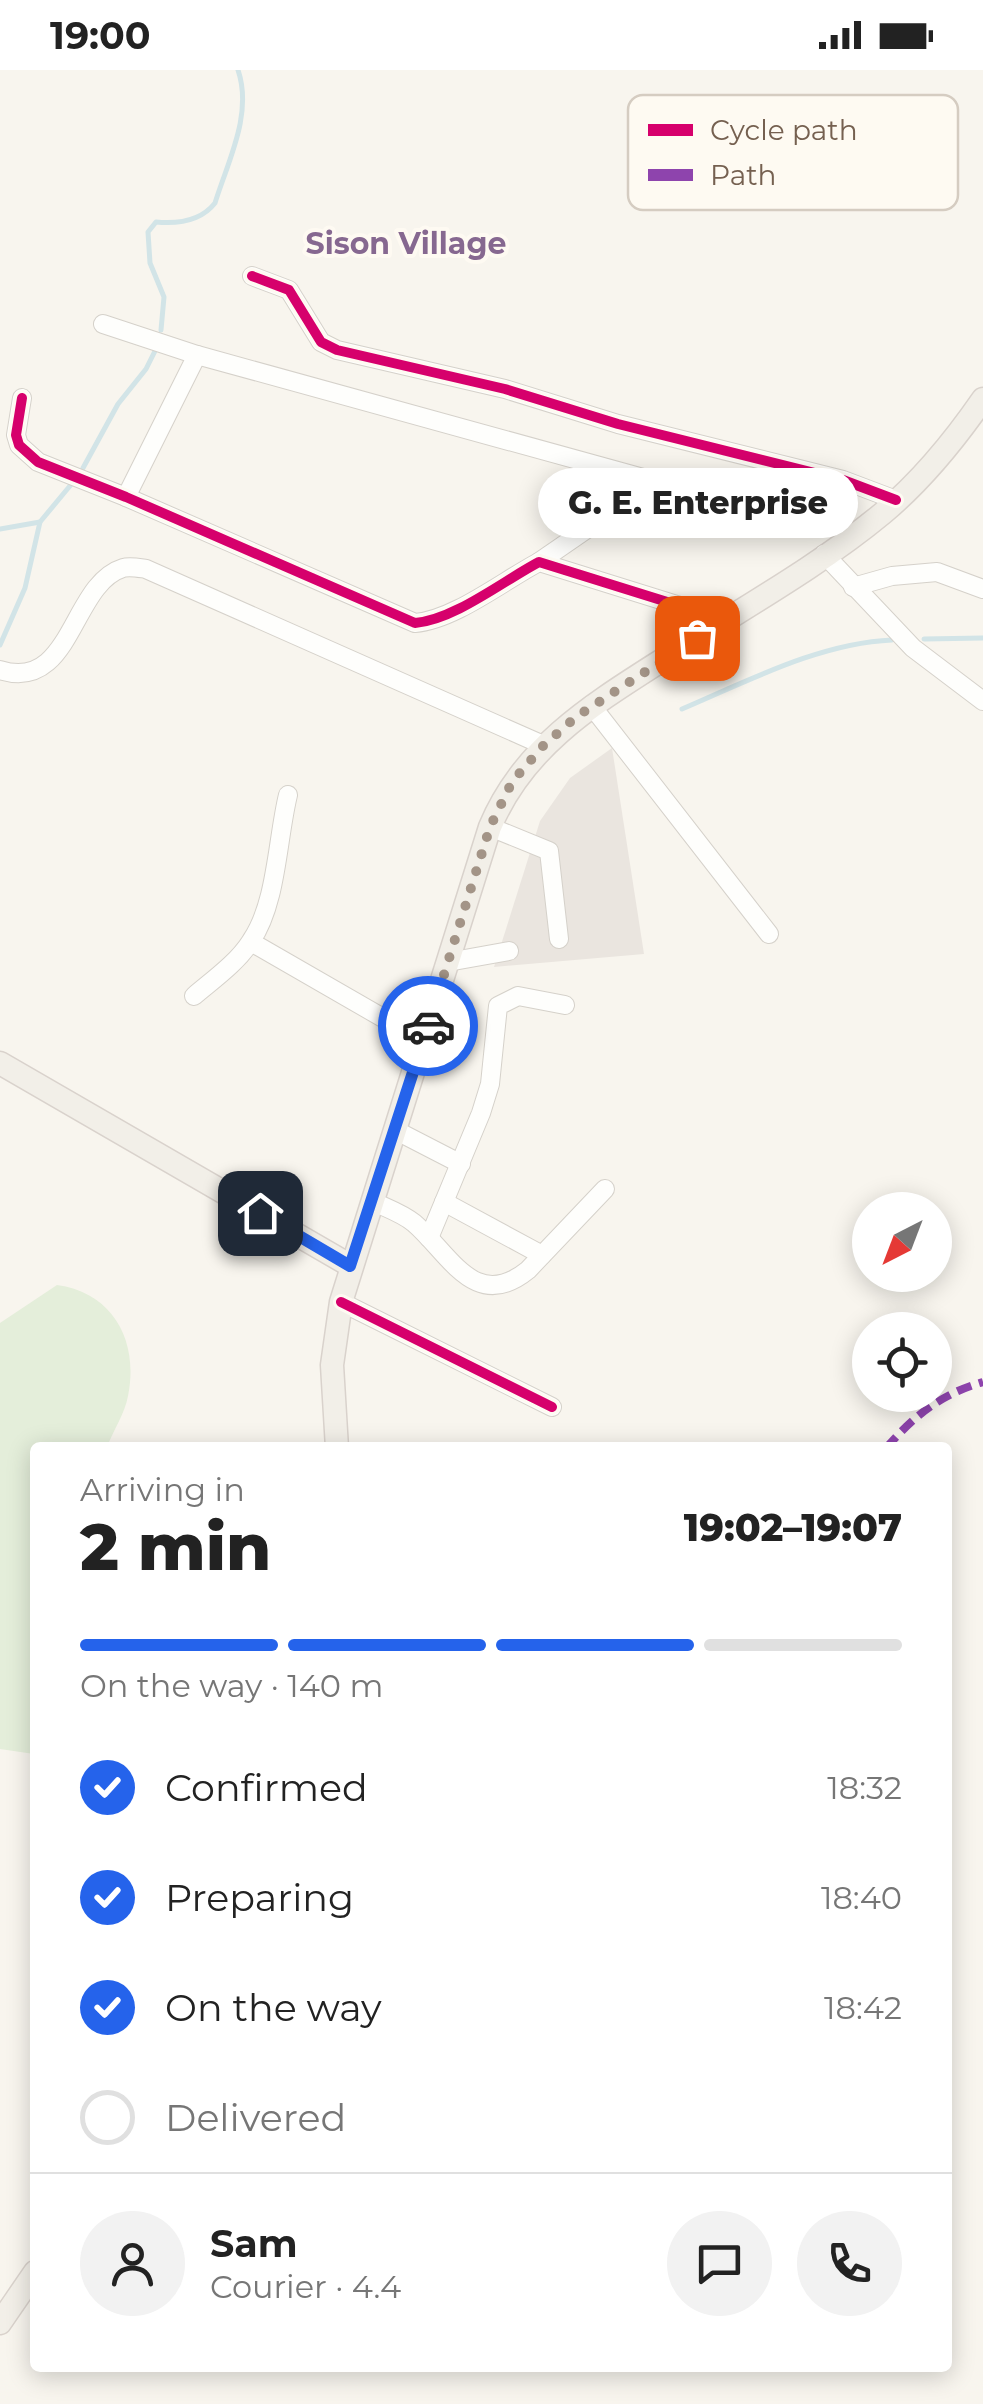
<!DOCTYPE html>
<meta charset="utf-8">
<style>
body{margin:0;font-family:Montserrat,sans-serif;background:#f2f2f2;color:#222;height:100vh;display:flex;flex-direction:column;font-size:38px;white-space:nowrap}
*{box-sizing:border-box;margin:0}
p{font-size:32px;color:#767676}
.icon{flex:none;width:55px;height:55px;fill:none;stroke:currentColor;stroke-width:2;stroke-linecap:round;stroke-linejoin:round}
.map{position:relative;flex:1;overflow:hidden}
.details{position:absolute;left:30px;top:1372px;width:922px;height:930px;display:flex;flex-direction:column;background:#fff;border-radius:10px;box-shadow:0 5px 25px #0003}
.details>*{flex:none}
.needle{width:65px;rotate:222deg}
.controls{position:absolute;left:852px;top:1122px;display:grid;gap:20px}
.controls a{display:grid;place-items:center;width:100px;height:100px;border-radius:50%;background:#fff;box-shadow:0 5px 25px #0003;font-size:50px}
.pin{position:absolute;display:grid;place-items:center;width:85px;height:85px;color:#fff;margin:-42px;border-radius:20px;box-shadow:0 5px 15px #0006}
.courier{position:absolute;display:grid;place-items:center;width:100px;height:100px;margin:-50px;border:8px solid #2563eb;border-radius:50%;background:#fff;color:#222;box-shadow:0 2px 12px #0007}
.bubble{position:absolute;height:70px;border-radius:35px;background:#fff;box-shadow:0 5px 25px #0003;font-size:32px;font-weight:800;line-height:70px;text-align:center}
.overview em{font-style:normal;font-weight:800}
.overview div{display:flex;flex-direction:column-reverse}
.overview{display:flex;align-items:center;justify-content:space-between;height:170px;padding:0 50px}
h1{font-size:65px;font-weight:800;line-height:75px}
.bar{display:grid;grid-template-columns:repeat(4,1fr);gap:15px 10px;align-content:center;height:120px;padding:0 50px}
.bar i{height:12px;border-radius:8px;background:#e0e0e0}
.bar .selected{background:#2563eb}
.bar p{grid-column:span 4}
.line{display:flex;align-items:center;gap:25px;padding:0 50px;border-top:2px solid #e0e0e0}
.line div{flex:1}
.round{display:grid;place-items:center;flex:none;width:105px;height:105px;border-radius:52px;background:#f2f2f2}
ol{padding:0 50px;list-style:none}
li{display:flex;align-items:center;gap:30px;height:110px}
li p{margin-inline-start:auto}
li .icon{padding:10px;border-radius:50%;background:#2563eb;color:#fff;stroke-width:4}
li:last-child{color:#767676}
li i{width:55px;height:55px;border:5px solid #e0e0e0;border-radius:50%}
.status{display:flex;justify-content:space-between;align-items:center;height:70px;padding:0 50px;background:#fff;direction:ltr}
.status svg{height:28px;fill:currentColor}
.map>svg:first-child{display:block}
.industrial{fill:#eae5df}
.green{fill:#e4eeda}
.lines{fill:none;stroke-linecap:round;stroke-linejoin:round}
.stream{stroke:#d2e4e7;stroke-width:5}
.minor-casing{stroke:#d5d1ca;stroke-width:20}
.major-casing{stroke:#d9d2cc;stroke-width:25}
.minor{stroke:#fefefc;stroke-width:18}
.major{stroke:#f2efe8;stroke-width:22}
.quiet{stroke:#8e44ad;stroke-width:8;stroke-dasharray:15 8;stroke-linecap:butt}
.cycleway-casing{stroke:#fefaf2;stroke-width:16}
.cycleway{stroke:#d6006c;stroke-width:10}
.done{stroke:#a39487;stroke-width:10;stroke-dasharray:0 18}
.route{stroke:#2563eb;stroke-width:12}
.labels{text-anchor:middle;stroke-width:8;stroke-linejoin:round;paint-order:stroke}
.neighbourhood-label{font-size:30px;font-weight:bold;fill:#866890;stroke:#fefaf2}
.key{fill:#fefaf2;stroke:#d5ccc1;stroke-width:2.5}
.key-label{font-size:28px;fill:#756050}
</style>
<div class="status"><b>19:00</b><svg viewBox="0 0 49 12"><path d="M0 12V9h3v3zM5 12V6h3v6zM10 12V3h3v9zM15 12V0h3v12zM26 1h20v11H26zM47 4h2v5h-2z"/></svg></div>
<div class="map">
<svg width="983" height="2334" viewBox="0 0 983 2334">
<rect width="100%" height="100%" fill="#f8f5ee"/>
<path class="industrial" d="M612,678L644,884L494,897L540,751L570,708Z"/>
<path class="green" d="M57,1215C114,1223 139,1272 128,1326C125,1343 113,1361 107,1377L35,1378L34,1684L0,1679V1253Z"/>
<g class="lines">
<g class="stream">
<path d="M161,260L164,227L150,193L148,162L156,152C177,154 201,151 215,133C228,91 253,44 238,0"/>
<path d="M83,398L118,334L146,299L156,279"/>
<path d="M0,459L40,452"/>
<path d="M924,569L983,568"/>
<path d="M0,575L25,518L40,452L74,411"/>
<path d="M682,639C748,611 820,573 892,570"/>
</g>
<g class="minor-casing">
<g id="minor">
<path d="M252,206L289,220L321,272L337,280L505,319L618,354L843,410L896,430"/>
<path d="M103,254L197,285L781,446L783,426L768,392"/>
<path d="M22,328L16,365L19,375L38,392L126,427L415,553C454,550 503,511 539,492L725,550"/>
<path d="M126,427L197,285"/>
<path d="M824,484L913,578L983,631"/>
<path d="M539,492L658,410"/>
<path d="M853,517L892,506L937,502L983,519"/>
<path d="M0,600C72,623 71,514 123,498C130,496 139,498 146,499L543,675"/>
<path d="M591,635L769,864"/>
<path d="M490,757L549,781L559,869"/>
<path d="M251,872L423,971"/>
<path d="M448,892L509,881"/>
<path d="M194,926C214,909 237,893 251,871C277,833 277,770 288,725"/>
<path d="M395,1060L461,1094"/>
<path d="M372,1131C386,1138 402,1143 414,1153C450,1184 475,1243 528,1200L605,1119"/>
<path d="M444,1132L542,1185"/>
<path d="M429,1168L481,1043L490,1014L498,936L518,926L565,935"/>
<path d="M341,1232L552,1337"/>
</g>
</g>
<g class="major-casing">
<g id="major">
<path d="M0,993L351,1196"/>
<path d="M337,1378L332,1295L341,1232L490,757C524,675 595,633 667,587C738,541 818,497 883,443C921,411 954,371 983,329"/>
<path d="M0,2253L35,2202"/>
</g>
</g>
<use href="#minor" class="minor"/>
<use href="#major" class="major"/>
<path class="quiet" d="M886,1378C915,1345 941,1324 983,1312"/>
<g class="cycleway-casing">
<g id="cycleway">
<path d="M252,206L289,220L321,272L337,280L505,319L618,354L843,410L896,430"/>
<path d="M22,328L16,365L19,375L38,392L126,427L415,553C454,550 503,511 539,492L725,550"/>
<path d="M341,1232L552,1337"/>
</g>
</g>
<use href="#cycleway" class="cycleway"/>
</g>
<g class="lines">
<path class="done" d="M428,956L490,757L512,712L543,676L576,647L697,568"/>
<path class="route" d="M260,1143L350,1196L428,956"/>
</g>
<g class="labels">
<g class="neighbourhood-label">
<text x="406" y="184">Sison Village</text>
</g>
</g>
<rect x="628" y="25" width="330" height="115" rx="15" class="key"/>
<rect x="648" y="54" width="45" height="12" fill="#d6006c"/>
<rect x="648" y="99" width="45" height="12" fill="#8e44ad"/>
<g class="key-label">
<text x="710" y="70">Cycle path</text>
<text x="710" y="115">Path</text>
</g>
</svg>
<div class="controls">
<a><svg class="needle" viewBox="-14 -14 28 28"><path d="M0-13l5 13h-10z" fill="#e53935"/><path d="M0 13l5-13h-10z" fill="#767676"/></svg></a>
<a><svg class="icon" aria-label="locate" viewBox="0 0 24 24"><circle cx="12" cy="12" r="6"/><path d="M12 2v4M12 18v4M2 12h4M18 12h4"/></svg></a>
</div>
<div class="pin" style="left:697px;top:568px;background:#ea580c"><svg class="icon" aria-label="bag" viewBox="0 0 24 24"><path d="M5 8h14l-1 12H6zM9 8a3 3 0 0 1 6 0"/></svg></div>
<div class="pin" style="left:260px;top:1143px;background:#1f2937"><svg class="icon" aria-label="home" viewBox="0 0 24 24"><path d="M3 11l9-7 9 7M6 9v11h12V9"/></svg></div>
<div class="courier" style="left:428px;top:956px"><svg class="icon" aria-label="car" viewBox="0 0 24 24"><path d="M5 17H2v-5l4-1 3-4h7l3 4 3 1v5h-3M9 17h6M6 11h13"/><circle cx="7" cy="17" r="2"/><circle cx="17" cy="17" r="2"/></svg></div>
<div class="bubble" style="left:538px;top:398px;width:320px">G. E. Enterprise</div>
<section class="details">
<div class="overview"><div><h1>2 min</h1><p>Arriving in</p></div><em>19:02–19:07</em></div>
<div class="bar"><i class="selected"></i><i class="selected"></i><i class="selected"></i><i></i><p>On the way · 140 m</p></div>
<ol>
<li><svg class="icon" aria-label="check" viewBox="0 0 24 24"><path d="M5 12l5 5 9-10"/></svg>Confirmed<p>18:32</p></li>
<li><svg class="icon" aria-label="check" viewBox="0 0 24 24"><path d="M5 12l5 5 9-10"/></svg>Preparing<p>18:40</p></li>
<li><svg class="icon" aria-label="check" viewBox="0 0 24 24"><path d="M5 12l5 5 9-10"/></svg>On the way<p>18:42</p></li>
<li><i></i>Delivered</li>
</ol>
<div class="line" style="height:180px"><a class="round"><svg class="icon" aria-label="person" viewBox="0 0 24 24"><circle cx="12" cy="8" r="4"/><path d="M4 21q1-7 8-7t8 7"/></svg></a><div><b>Sam</b><p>Courier · 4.4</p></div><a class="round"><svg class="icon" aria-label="chat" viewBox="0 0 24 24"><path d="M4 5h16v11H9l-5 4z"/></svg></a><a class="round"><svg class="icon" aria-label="phone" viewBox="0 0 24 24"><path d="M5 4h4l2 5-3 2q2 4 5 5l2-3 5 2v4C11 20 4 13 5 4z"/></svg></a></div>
</section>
</div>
